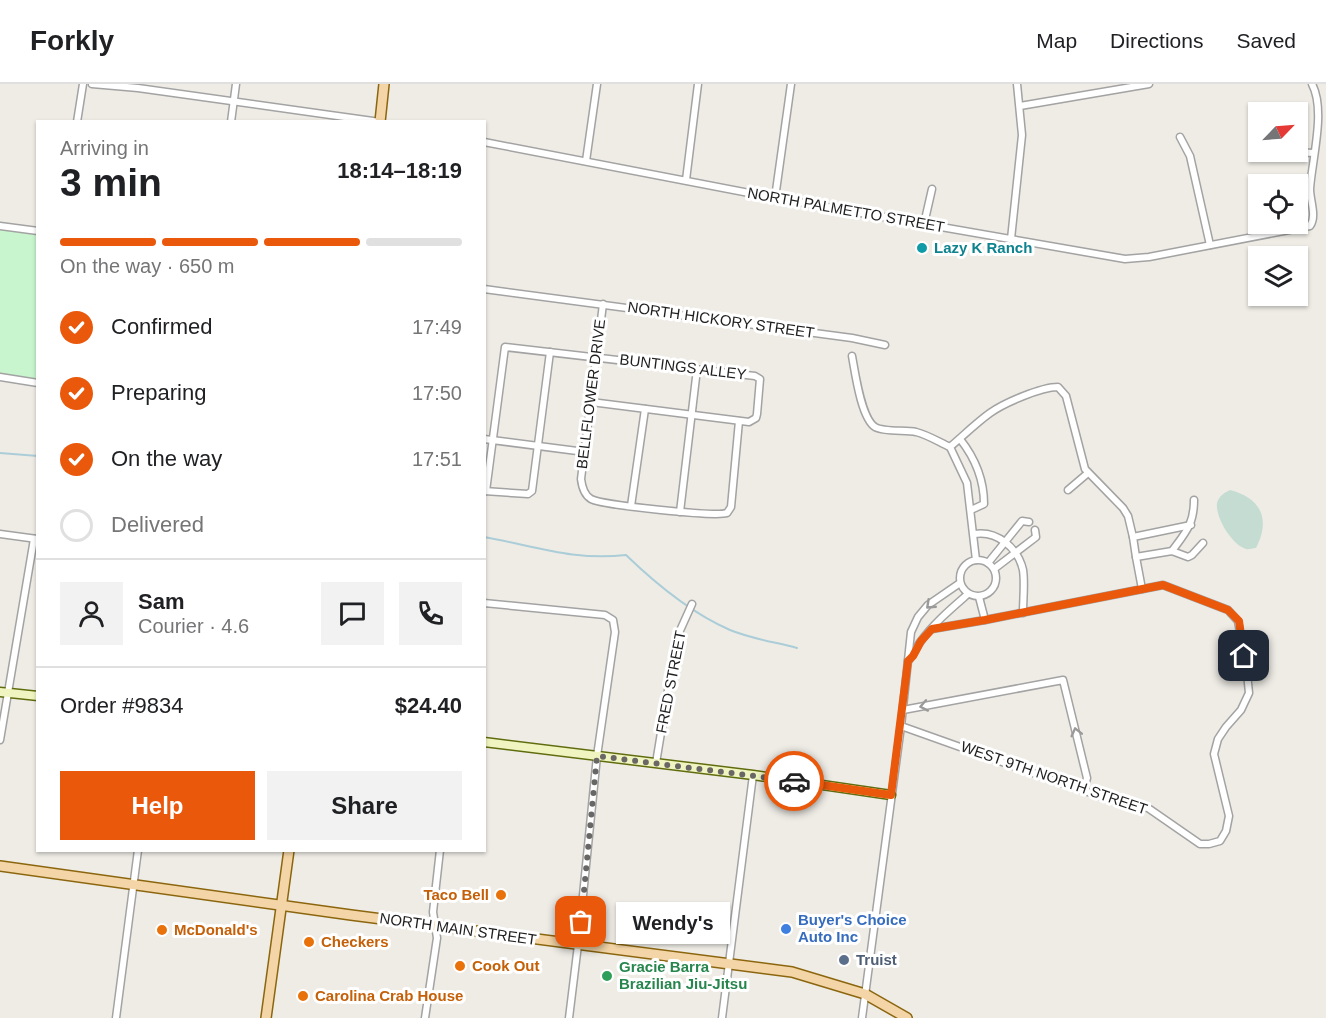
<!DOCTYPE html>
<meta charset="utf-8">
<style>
body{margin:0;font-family:Helvetica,sans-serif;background:#f2f2f2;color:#202124;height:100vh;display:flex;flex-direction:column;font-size:22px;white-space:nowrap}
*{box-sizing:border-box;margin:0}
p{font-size:20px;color:#757577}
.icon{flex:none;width:33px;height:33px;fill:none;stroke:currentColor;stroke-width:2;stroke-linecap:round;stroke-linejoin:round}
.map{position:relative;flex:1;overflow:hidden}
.sheet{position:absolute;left:36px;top:36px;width:450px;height:732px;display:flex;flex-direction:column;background:#fff;border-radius:0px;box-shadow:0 2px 4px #0004}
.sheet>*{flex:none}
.needle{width:39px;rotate:65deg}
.tools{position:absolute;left:1248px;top:18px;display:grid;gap:12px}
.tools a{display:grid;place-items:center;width:60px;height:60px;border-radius:0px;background:#fff;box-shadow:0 2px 4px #0004;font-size:30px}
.pin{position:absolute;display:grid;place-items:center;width:51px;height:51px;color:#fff;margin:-26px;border-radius:12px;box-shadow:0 3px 9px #0006}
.courier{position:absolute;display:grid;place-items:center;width:60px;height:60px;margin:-30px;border:4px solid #ea580c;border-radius:50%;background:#fff;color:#222;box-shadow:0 2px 8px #0007}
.bubble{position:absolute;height:42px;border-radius:0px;background:#fff;box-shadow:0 2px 4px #0004;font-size:20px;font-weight:700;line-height:42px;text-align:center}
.headline em{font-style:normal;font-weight:700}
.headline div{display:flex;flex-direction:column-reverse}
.headline{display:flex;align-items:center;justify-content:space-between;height:102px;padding:0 24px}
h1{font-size:39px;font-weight:700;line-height:45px}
.bar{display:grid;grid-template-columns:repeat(4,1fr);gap:9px 6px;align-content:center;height:72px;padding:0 24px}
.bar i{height:8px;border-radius:4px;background:#e0e0e0}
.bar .active{background:#ea580c}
.bar p{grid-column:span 4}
.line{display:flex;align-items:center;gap:15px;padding:0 24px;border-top:2px solid #e0e0e0}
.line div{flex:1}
.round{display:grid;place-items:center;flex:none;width:63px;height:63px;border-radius:0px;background:#f2f2f2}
ol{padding:0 24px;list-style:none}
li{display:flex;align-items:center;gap:18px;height:66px}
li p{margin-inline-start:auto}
li .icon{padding:6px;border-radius:50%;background:#ea580c;color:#fff;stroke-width:4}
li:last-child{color:#757577}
li i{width:33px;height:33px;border:3px solid #e0e0e0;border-radius:50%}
.primary-button{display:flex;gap:12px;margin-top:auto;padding:12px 24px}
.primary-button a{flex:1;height:69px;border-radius:0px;background:#ea580c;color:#fff;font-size:24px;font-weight:700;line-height:69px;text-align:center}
.primary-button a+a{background:#f2f2f2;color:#202124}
header{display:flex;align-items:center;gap:36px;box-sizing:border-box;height:84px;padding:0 30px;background:#fff;border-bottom:2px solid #e0e0e0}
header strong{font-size:28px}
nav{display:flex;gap:33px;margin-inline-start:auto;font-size:21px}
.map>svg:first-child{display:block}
.wetland{fill:#c5dcd2}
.park{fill:#c8f5cd}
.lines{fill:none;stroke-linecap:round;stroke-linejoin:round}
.stream{stroke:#abcdd8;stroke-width:2}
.street-casing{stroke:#a3a3a3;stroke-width:9}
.secondary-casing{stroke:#606d0f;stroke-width:11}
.primary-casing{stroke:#8c660e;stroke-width:12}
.street{stroke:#fff;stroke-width:6}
.secondary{stroke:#f0f4c0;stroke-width:8}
.primary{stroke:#f3d5a7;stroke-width:9}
.oneway{stroke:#9a9a9a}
.done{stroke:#686765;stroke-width:6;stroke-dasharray:0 10.8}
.route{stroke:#ea580c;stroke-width:8}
.culture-dot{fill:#0f9aa8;stroke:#fff;stroke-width:2}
.food-dot{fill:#e8710a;stroke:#fff;stroke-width:2}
.shop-dot{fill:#3f7fe0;stroke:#fff;stroke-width:2}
.service-dot{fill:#5c6f8a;stroke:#fff;stroke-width:2}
.leisure-dot{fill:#2e9e5b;stroke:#fff;stroke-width:2}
.labels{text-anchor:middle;stroke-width:6;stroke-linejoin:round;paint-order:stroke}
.street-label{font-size:15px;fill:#1f1f1f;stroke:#fff}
.culture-label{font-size:15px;font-weight:bold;fill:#0d838f;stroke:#fff;text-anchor:start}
.food-label{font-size:15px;font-weight:bold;fill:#c56008;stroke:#fff;text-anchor:start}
.shop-label{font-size:15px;font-weight:bold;fill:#366cbe;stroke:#fff;text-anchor:start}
.service-label{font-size:15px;font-weight:bold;fill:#4e5e75;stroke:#fff;text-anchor:start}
.leisure-label{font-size:15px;font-weight:bold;fill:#27864d;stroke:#fff;text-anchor:start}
</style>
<header>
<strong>Forkly</strong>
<nav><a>Map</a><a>Directions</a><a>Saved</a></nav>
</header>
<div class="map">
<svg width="1326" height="934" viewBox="0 0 1326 934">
<rect width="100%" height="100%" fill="#efece6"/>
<path class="wetland" d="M1230,406C1261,414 1271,435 1256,464C1252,464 1249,466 1246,465C1232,461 1215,433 1217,419C1219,412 1224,409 1230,406Z"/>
<path class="park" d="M0,142L37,147V299L0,293Z"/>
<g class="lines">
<g class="stream">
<path d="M0,369L38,372"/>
<path d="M484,453C535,462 573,477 626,471C656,500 691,529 730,546C752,555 775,558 797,564"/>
</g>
<g class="street-casing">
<g id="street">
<path d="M92,0L138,4L380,38"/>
<path d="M1020,22L1149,0"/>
<path d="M77,38L83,0"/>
<path d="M231,38L236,0"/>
<path d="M1180,53L1190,72L1210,161"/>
<path d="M484,58L775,114L1125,175L1149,173L1310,142C1317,132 1310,117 1310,105C1312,75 1326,26 1312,0"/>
<path d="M1279,73L1293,68L1314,69"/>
<path d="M586,77L597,0"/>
<path d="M686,96L698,0"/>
<path d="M775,114L791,0"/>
<path d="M924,140L932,105"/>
<path d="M0,142L38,147"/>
<path d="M1011,155L1022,51L1017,0"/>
<path d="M484,205L852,254L885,261"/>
<path d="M603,220L581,395C582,403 584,411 591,415C602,421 715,433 727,429L731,423L739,337"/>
<path d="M852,272C855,288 861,334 875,343C883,348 905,346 916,348C928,351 939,358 950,363"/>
<path d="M0,293L38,299"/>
<path d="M484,355L585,368"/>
<path d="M960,355C975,374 984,396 984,420L971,426"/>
<path d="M1068,406L1088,389"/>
<path d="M484,407L528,410L532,407L550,268"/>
<path d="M486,407L505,263L755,292L760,295L757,330L756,334L749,338L591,318"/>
<path d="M631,422L645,325"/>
<path d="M680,428L697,285"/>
<path d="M0,450L37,455"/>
<path d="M974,450C997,446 1018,464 1023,486C1025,499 1023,515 1023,529"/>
<path d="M1172,467C1186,448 1194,440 1194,416"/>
<path d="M1136,473L1133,453L1191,441"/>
<circle cx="978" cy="494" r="18"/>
<path d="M976,476L967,399L950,363C963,352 976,339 990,329C1004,319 1041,303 1058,303L1066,312L1085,385L1123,424L1128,432L1133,453"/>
<path d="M988,479L1022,437L1029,438"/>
<path d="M994,485L1036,453L1035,446"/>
<path d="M1142,505L1136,473L1172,467L1188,473L1192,471L1203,459"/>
<path d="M979,513L985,536"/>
<path d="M484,519L605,531L613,536L615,548L597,672L578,861L569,934"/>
<path d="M908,577C914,571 916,563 921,557C934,539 952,524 968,510"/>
<path d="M903,626L1063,596L1087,694L1084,705"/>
<path d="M901,642L1064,700L1109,715L1148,724L1200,760H1209L1220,757L1226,747L1229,732L1214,670L1218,655L1226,643L1241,626L1249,609L1247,589L1238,537L1228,526L1163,501L985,536L932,545"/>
<path d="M0,656L34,455"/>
<path d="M656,679L675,564L678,551L692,520"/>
<path d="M116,934L138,766"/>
<path d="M425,934L437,854L433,828L440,766"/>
<path d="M722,934L753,691"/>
<path d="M862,934L901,642L911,548L918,533L928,521L960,499"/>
</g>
</g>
<g class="secondary-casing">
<g id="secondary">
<path d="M0,608L38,612"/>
<path d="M484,658L753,691L891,711"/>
</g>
</g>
<g class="primary-casing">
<g id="primary">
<path d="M380,38L384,0"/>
<path d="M0,782L351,831L792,888L865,910L907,934"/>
<path d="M266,934L289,766"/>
</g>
</g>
<use href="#street" class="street"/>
<use href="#secondary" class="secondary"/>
<use href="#primary" class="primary"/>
</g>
<defs><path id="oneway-chevron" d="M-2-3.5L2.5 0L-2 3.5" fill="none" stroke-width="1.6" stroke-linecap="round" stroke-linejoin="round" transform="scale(1.5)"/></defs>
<g class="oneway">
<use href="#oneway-chevron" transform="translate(930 521) rotate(137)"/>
<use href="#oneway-chevron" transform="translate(924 622) rotate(169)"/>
<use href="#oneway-chevron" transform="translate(1076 648) rotate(-104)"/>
</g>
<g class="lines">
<path class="done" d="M581,838L597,672L794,697"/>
<path class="route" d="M794,697L891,711L908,577L913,572L921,557L932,545L985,536L1163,501L1228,526L1239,537L1244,572"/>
</g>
<circle class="culture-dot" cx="922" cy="164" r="6"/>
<g class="food-dot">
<circle cx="501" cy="811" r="6"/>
<circle cx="162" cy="846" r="6"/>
<circle cx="309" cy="858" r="6"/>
<circle cx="460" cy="882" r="6"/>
<circle cx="303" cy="912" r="6"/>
</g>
<circle class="shop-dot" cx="786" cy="845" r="6"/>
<circle class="service-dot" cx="844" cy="876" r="6"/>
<circle class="leisure-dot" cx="607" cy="892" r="6"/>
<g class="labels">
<g class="street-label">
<text transform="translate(846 126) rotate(10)" y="5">NORTH PALMETTO STREET</text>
<text transform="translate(721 236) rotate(8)" y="5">NORTH HICKORY STREET</text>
<text transform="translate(683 283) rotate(7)" y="5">BUNTINGS ALLEY</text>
<text transform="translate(591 310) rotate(-83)" y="5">BELLFLOWER DRIVE</text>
<text transform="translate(671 598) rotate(-79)" y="5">FRED STREET</text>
<text transform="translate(1054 694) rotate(19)" y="5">WEST 9TH NORTH STREET</text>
<text transform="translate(458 845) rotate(8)" y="5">NORTH MAIN STREET</text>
</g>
<g class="culture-label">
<text x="934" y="169">Lazy K Ranch</text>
</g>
<g class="food-label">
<text x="489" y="816" text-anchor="end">Taco Bell</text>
<text x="174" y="851">McDonald's</text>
<text x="321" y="863">Checkers</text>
<text x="472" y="887">Cook Out</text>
<text x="315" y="917">Carolina Crab House</text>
</g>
<g class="shop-label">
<text x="798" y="841">Buyer's Choice<tspan x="798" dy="17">Auto Inc</tspan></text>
</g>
<g class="service-label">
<text x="856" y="881">Truist</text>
</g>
<g class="leisure-label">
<text x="619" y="888">Gracie Barra<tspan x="619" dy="17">Brazilian Jiu-Jitsu</tspan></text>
</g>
</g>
</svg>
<div class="tools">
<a><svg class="needle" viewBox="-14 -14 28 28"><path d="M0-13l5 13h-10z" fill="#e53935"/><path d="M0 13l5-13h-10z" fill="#757577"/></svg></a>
<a><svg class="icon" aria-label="locate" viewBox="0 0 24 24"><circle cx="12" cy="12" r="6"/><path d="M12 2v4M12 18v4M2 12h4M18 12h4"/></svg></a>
<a><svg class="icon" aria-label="layers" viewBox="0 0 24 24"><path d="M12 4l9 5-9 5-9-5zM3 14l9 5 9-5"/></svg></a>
</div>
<div class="pin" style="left:581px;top:838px;background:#ea580c"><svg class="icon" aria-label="bag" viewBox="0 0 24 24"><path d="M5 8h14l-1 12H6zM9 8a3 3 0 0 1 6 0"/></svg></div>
<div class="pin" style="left:1244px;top:572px;background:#1f2937"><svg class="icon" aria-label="home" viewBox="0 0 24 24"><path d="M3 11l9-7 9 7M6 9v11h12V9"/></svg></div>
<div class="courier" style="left:794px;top:697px"><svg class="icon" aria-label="car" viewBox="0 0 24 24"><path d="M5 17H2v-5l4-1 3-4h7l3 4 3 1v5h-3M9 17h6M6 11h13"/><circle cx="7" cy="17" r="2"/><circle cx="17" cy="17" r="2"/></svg></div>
<div class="bubble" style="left:616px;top:818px;width:114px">Wendy's</div>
<section class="sheet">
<div class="headline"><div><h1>3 min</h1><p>Arriving in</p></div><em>18:14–18:19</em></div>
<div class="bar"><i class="active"></i><i class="active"></i><i class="active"></i><i></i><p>On the way · 650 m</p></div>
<ol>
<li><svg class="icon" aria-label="check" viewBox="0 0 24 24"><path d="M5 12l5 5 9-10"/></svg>Confirmed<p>17:49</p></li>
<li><svg class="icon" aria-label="check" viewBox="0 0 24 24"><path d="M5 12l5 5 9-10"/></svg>Preparing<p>17:50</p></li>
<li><svg class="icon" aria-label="check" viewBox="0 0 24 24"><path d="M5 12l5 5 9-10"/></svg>On the way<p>17:51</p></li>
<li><i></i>Delivered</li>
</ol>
<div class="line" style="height:108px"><a class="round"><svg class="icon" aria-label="person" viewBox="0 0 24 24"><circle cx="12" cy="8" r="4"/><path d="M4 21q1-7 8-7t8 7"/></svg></a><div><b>Sam</b><p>Courier · 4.6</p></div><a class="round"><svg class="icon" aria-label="chat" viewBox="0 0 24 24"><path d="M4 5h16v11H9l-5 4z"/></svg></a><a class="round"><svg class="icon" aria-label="phone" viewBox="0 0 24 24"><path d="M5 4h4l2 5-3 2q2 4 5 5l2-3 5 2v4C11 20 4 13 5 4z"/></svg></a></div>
<div class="line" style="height:78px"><div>Order #9834</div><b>$24.40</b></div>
<div class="primary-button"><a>Help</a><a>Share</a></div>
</section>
</div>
